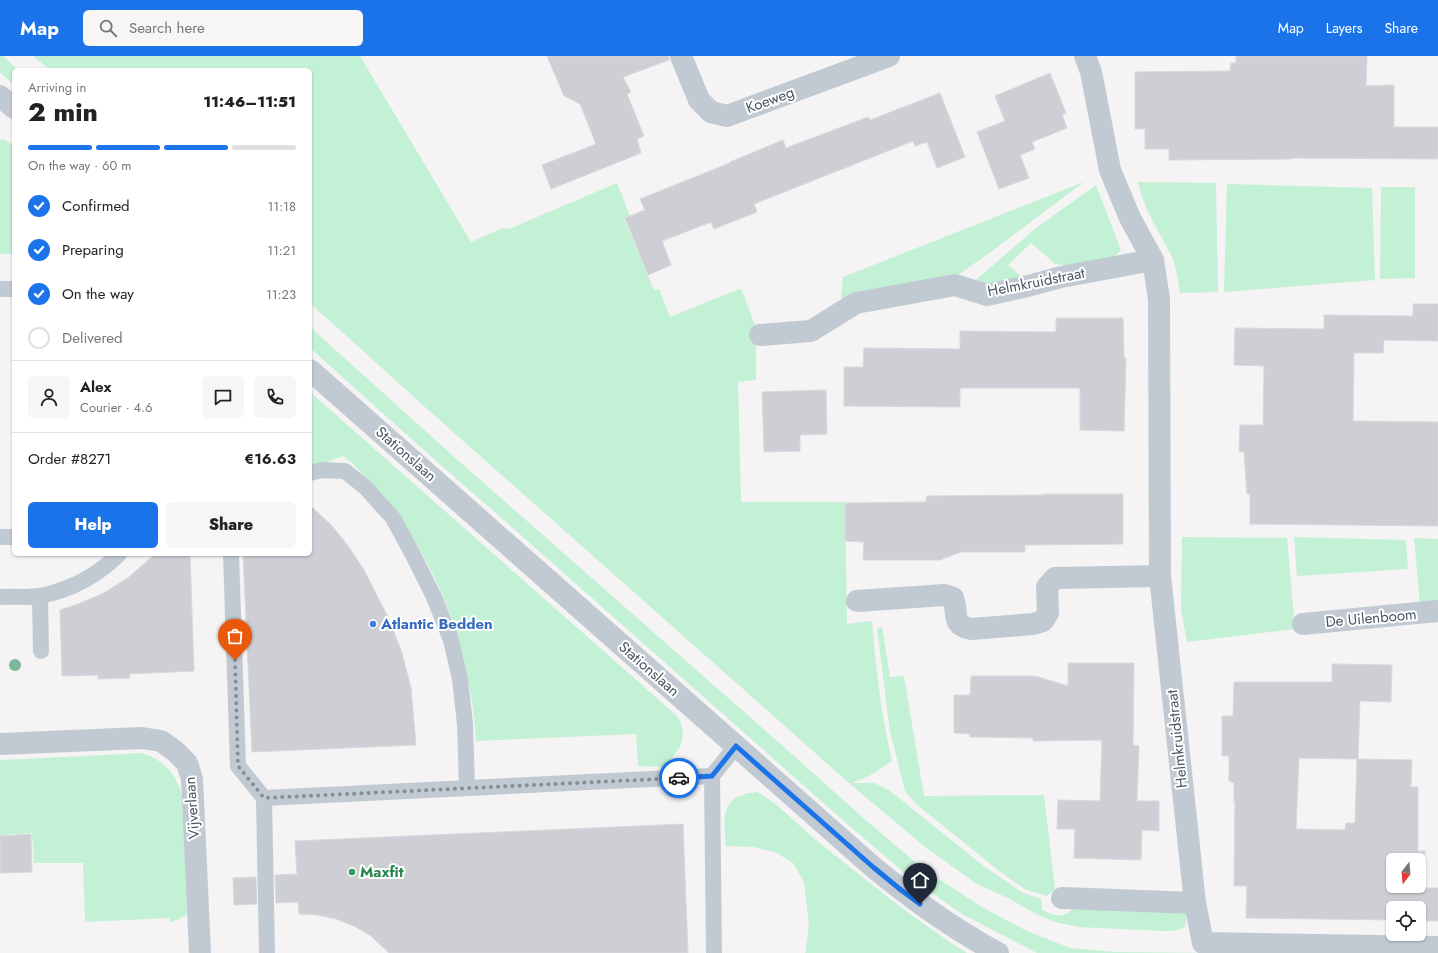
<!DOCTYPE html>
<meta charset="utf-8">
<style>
body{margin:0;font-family:Jost,sans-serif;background:#f6f6f6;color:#222;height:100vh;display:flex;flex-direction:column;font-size:15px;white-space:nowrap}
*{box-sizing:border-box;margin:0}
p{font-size:13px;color:#767676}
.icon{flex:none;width:22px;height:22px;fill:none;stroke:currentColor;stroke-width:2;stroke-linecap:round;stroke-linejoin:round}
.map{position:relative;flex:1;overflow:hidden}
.sheet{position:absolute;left:12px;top:12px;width:300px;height:488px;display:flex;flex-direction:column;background:#fff;border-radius:6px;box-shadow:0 1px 3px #0004}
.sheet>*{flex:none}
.needle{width:26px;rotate:196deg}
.tools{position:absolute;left:1386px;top:797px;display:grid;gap:8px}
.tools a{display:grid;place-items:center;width:40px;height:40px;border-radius:6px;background:#fff;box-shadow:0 1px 3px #0004;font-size:20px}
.pin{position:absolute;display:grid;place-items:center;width:34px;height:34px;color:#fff;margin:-41px -17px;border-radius:50% 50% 50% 0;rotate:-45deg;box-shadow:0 0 4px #0007}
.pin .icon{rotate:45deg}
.courier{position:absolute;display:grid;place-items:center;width:40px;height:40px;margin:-20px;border:3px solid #1a73e8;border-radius:50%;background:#fff;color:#222;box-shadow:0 1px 5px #0007}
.headline em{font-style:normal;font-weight:800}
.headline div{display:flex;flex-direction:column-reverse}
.headline{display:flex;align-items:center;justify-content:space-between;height:68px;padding:0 16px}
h1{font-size:26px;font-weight:800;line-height:30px}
.bar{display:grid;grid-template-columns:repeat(4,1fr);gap:6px 4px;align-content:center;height:48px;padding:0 16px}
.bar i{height:5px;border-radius:3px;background:#e0e0e0}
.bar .on{background:#1a73e8}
.bar p{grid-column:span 4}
.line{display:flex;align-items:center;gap:10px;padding:0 16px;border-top:1px solid #e0e0e0}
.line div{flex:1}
.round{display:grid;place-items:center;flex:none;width:42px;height:42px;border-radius:6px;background:#f6f6f6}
ol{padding:0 16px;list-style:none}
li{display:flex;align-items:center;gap:12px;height:44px}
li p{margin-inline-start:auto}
li .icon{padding:4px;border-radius:50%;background:#1a73e8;color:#fff;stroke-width:4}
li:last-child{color:#767676}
li i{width:22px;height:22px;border:2px solid #e0e0e0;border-radius:50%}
.button{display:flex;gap:8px;margin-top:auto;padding:8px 16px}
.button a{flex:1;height:46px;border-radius:6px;background:#1a73e8;color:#fff;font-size:16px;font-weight:800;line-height:46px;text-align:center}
.button a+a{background:#f6f6f6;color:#222}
header{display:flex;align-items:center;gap:24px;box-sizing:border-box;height:56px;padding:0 20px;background:#1a73e8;color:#fff}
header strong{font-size:19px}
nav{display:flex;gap:22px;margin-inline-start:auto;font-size:14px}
.search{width:280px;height:36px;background:#f6f6f6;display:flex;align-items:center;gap:10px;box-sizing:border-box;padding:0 14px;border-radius:6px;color:#767676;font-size:15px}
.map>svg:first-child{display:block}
.green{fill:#c3f1d5}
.building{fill:#cdcfd5;stroke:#d7d9de;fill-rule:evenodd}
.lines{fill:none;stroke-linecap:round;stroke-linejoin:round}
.service{stroke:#c1cad2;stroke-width:16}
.minor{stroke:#c1cad2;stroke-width:22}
.tertiary{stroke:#c1cad2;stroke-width:22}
.tree{fill:#7bb799}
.done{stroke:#868d94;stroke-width:4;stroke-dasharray:0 7.2}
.route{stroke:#1a73e8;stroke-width:5}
.shop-dot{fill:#3f7fe0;stroke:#fff;stroke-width:1.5}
.leisure-dot{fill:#2e9e5b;stroke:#fff;stroke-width:1.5}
.labels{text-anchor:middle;stroke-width:4;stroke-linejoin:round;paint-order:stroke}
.street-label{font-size:15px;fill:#4a5661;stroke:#fff}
.shop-label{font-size:15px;font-weight:bold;fill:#366cbe;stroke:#fff;text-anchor:start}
.leisure-label{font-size:15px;font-weight:bold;fill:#27864d;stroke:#fff;text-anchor:start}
</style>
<header>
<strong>Map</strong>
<div class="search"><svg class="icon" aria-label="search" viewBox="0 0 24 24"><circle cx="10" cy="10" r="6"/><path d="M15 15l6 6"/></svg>Search here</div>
<nav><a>Map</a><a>Layers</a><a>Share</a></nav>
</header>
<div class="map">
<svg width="1438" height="897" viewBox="0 0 1438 897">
<rect width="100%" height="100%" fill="#f5f3f3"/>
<g class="green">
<path d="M0,0H3L18,14H14V29L0,16Z"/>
<path d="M33,0H360L471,186L503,172L509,173L617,127L630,160L624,163L654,234L659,233L670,261L739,233L742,234L756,272V324L738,326L741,446H845L847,568L872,565C876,612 881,659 892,705L869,720L851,727H874L889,734L985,811L1023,837L1041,843L1042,854C1053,860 1065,863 1074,851L1185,853C1189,874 1183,875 1164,875L1078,871L1055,866L1034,857L1010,843L977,828L925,791L849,727L425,351L310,247V14H50Z"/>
<path d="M2,83L14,89V198H0V85Z"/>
<path d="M1084,126L992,195L948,226L841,243L843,221Z"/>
<path d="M1138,126L1216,127L1218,236L1180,237C1178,224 1176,209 1170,197C1158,173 1144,154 1138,126Z"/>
<path d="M1227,128L1372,132L1375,224L1224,236Z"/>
<path d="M1096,129L1121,194L1113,202L1068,211L1054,207L1031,187L1008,209L1027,225L969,230L1036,172Z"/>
<path d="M1381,131H1415V222L1380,223Z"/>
<path d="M310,271L452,399L802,707L861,760L921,811L980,850L1027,875L1070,892L1115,896L1220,897H1037L962,858L908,820L837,759L514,473L435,404L310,292Z"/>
<path d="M310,336L676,659C691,681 679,695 663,711L638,710L636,678L476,685C469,575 430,487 353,408L343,400L310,412Z"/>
<path d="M1182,481L1287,482L1295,573L1187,586L1181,554Z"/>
<path d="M1294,481L1406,484L1408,513L1297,520Z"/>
<path d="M1414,482L1438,483V547L1420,548Z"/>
<path d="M882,571L890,621L904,620L924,740L1044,739L1055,834L1046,840L1025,833L999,815L916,748L905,735L890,675L877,573Z"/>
<path d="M125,698C131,698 139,696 144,698C164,703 178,722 182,740L187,859L170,867L169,862L85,866L83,807H34L32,777L0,779V704Z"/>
<path d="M757,736C779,748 797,768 816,784C865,823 914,864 967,897H805L809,870L804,826L793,807L775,796L753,791L726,790C723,760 721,739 757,736Z"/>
</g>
<g class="building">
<path d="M547,0H669V4L623,21L631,36L627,38L644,80L637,83L641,97L551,133L542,109L596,88L580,48L564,40Z"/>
<path d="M1236,0H1367L1366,30L1394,29V71H1438V103L1292,102V103L1169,104V93H1145V73H1135V16L1230,15L1231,7H1236Z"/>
<path d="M1050,17L1066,57L1062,59L1067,72L1032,86L1035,93L1020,99L1029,122L999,133L977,76L1005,65L995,40Z"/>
<path d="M940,37L965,101L937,112L927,86L915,90L913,85L754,148L757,156L714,173L711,166L662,185L671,209L648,219L625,162L645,154L640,143L730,107V106L783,84L786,92L868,61L870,64Z"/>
<path d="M1413,248H1438V285L1384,284L1383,297H1354L1353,365L1438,366V470L1250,468V438H1247L1244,396H1239L1240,369H1263L1264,310L1234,309L1235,272L1324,273V259L1413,260Z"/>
<path d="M1056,262H1123L1124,302H1126L1124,375L1080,374V332H960V351L844,350V311H863L864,292L960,293V275L1056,276Z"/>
<path d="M826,334L827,378L800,379V395L764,396L762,336Z"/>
<path d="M1044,438H1123V488L1025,489V496H961L940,504H863L864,486L845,485V447L926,446L927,440L1044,439Z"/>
<path d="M310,449L332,470L349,491L364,514L389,563L402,597L411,632L416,689L252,696L243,498H310Z"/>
<path d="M190,498L194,615L129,618L130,622L98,623V619L62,620L60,554L78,548L104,537L129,521L154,499Z"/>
<path d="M1068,607H1134L1133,689L1139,690L1137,745H1159V775L1142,774L1141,804L1074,802L1075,773H1057L1058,744L1100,745L1102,684L1033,685V682L970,681V678L954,677V639H970L971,620H1035L1068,630Z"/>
<path d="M1332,608L1392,609L1391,646L1360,645L1358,703L1412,704L1411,731H1418V795H1425L1423,832H1438V865H1419V852H1393V864L1246,862L1247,830H1234L1235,746H1234V727L1229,725V700H1222V660H1233L1234,626H1332ZM1299,702L1357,703L1355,767H1346L1345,774L1296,773ZM1393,804H1419V830H1393Z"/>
<path d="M683,768L688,897H389L371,880L354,870L336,863L318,859L299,858L298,846L276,847L275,819L297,818L295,785Z"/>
<path d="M31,778L32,816L0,817V780Z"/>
<path d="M256,821L257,848L234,849L233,822Z"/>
</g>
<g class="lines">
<g class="service">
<path d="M0,233H14"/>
<path d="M310,417L322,414L345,415L365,431L393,462L413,499L434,541L451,584L460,623L465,668L467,732"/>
<path d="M0,481H14"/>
<path d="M231,498L238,710L264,742"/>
<path d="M40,540L41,595"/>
<path d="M0,541C13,540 28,542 40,540C70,534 98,519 119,498"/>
<path d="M267,897L264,742L712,720"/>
<path d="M714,897L712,720L736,690"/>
</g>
<g class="minor">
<path d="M681,0L699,44L711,56L727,60L889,0"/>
<path d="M1085,0L1091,16L1110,114L1130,162L1153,204L1159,243L1160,520L1195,847L1203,887L1438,891"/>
<path d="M760,279L811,275L856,247L955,229L987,239L1028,230L1061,221L1153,204"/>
<path d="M857,545L944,539L953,542C959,558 950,569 971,573L1033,568L1043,565L1048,557L1047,531L1055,522L1160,520"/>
<path d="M1303,568L1438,555"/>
<path d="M0,688L142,682L161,685L175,695L187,707L192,723L200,897"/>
<path d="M1062,842L1195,847"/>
</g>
<g class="tertiary">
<path d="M0,40L14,52"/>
<path d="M310,314L873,811C912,843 953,873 998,897"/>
</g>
</g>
<circle class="tree" cx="15" cy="609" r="6"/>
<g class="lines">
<path class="done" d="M235,604L238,710L264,742L679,722"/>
<path class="route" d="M679,722L712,720L736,690L873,811L901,834L920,848"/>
</g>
<circle class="shop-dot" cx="373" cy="568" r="4"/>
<circle class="leisure-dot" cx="352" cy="816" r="4"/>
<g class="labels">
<g class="street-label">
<text transform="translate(770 44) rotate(-20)" y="5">Koeweg</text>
<text transform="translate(1036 226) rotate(-11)" y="5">Helmkruidstraat</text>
<text transform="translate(406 398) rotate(41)" y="5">Stationslaan</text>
<text transform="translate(1371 562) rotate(-5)" y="5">De Uilenboom</text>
<text transform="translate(649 613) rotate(41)" y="5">Stationslaan</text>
<text transform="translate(1177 683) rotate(-96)" y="5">Helmkruidstraat</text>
<text transform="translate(192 752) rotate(-94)" y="5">Vijverlaan</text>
</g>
<g class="shop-label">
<text x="381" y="573">Atlantic Bedden</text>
</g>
<g class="leisure-label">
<text x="360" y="821">Maxfit</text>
</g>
</g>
</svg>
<div class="tools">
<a><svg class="needle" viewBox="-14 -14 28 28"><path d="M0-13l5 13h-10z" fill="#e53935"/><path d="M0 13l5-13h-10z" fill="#767676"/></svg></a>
<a><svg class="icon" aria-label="locate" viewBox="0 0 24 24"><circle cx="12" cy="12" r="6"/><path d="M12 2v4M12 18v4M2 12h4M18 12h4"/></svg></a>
</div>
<div class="pin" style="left:235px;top:604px;background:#ea580c"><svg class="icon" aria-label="bag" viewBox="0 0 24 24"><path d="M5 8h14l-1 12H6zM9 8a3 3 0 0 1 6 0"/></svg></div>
<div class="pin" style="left:920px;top:848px;background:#1f2937"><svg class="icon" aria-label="home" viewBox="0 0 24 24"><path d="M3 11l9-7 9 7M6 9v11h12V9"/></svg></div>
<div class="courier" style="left:679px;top:722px"><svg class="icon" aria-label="car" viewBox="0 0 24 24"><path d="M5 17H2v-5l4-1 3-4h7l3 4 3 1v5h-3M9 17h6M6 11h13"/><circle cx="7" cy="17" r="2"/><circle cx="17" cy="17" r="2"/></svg></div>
<section class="sheet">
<div class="headline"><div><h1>2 min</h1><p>Arriving in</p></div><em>11:46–11:51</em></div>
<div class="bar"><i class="on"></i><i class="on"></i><i class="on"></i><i></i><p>On the way · 60 m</p></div>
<ol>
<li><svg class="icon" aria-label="check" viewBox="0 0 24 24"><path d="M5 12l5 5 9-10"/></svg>Confirmed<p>11:18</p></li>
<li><svg class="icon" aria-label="check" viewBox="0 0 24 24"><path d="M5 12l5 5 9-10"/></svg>Preparing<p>11:21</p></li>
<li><svg class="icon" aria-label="check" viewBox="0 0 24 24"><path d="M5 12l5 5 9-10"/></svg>On the way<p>11:23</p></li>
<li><i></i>Delivered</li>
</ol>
<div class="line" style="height:72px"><a class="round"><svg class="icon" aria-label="person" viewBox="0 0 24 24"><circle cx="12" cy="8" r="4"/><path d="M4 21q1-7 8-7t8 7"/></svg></a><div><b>Alex</b><p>Courier · 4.6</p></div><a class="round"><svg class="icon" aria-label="chat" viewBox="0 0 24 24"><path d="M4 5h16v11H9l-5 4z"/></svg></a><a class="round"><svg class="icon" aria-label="phone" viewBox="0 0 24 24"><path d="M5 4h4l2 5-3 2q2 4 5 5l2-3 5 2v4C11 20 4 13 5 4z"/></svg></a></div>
<div class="line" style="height:52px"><div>Order #8271</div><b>€16.63</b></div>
<div class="button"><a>Help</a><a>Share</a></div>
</section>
</div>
